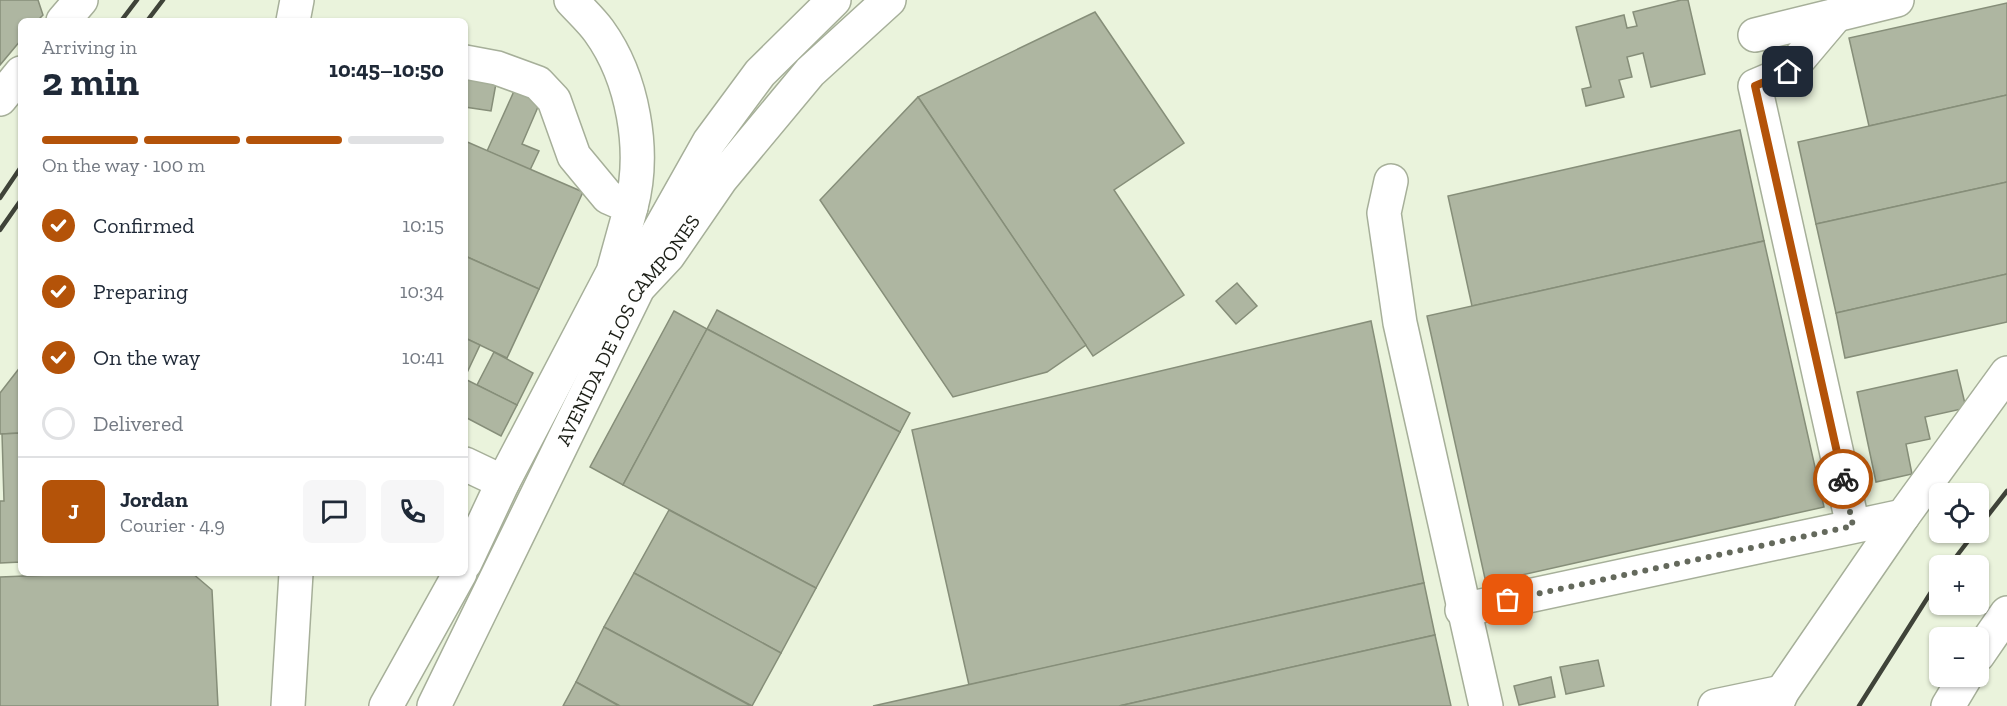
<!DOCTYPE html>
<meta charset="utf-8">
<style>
body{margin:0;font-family:"Zilla Slab",serif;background:#f6f6f7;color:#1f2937;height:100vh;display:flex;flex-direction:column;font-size:22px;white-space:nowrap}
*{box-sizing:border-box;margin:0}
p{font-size:20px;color:#747a83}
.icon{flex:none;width:33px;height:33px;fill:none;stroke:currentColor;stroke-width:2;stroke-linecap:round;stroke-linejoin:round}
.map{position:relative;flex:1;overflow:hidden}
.details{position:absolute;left:18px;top:18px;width:450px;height:558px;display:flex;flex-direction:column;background:#fff;border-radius:9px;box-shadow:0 2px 4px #0004}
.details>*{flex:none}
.fabs{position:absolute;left:1929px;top:483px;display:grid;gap:12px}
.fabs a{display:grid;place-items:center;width:60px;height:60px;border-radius:9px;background:#fff;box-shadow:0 2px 4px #0004;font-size:30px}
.pin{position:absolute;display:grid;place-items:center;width:51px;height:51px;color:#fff;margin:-26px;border-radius:12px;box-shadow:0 3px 9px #0006}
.courier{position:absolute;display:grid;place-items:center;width:60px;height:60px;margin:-30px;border:4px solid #b45309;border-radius:50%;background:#fff;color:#222;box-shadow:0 2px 8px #0007}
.overview em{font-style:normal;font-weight:700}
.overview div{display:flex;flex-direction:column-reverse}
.overview{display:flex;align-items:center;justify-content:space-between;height:102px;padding:0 24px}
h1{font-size:39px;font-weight:700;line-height:45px}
.bar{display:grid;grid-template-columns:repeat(4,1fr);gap:9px 6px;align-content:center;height:72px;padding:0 24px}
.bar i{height:8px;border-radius:4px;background:#e0e1e3}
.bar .active{background:#b45309}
.bar p{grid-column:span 4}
.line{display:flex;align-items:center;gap:15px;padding:0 24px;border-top:2px solid #e0e1e3}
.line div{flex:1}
.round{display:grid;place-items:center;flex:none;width:63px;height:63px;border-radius:9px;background:#f6f6f7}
ol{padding:0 24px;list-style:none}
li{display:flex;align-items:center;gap:18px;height:66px}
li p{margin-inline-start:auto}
li .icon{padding:6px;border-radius:50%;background:#b45309;color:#fff;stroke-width:4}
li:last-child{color:#747a83}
li i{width:33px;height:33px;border:3px solid #e0e1e3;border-radius:50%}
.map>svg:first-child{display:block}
.building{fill:#aeb6a1;stroke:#868e79;stroke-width:1.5}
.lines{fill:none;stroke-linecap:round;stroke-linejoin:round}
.minor-casing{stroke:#a6af99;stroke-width:36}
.major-casing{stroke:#a6af99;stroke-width:36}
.highway-casing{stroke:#a6af99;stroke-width:36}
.minor{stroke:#fff;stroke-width:33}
.major{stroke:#fff;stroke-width:33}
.highway{stroke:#fff;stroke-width:33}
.rail{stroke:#3f4339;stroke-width:4.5}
.done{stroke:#64695c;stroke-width:6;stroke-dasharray:0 10.8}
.route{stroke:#b45309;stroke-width:8}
.labels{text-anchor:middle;stroke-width:4.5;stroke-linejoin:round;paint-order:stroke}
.street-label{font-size:20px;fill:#1c1f17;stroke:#fff}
</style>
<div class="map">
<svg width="2007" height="706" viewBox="0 0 2007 706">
<rect width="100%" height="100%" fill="#eaf3dc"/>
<g class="building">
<path d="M0,0H38L43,15L37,21H21V40L0,65Z"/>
<path d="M1681,0H1688L1705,74L1651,87L1643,53L1627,57L1632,77L1619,80L1624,97L1586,106L1582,89L1591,87L1576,27L1624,15L1627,28L1637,26L1633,12Z"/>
<path d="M2007,3V95L1869,126L1849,38Z"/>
<path d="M1095,12L1184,143L1114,190L1184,295L1093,356L918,97Z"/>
<path d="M465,72L497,78L491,111L465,107Z"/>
<path d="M515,89L541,100L522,144L539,151L530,170L487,151Z"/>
<path d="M2007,95V182L1816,224L1798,142Z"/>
<path d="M918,97L1086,345L1047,372L953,397L820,200Z"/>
<path d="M1740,130L1764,241L1472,306L1448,196Z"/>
<path d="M465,141L583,192L539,289L465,256Z"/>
<path d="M2007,182V274L1836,313L1816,224Z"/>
<path d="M1764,241L1824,507L1486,583L1427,316Z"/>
<path d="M465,256L539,289L507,358L465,338Z"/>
<path d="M2007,274V322L1845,358L1836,313Z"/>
<path d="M1237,283L1257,306L1236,324L1216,301Z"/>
<path d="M717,310L910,413L900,432L707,329Z"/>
<path d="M674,311L707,329L623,485L590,467Z"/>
<path d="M1371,321L1424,583L969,685L912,430Z"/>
<path d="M707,329L900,432L816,588L623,485Z"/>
<path d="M465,338L480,345L465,377Z"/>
<path d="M494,352L533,373L517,405L477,385Z"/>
<path d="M21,366V433L0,434V393Z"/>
<path d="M1957,370L1966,408L1925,417L1930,439L1906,444L1912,474L1876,482L1857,392Z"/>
<path d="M465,379L517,405L501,436L465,417Z"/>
<path d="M21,433V562L0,563V501H4L2,434Z"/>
<path d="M669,510L816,588L781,653L634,573Z"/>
<path d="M101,573H192L212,590L218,706H0V577Z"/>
<path d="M634,573L781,653L752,706L604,627Z"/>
<path d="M1424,583L1435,635L1119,706H873Z"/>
<path d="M604,627L751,706H620L576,682Z"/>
<path d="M1435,635L1451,706H1119Z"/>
<path d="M1598,660L1604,686L1566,694L1560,667Z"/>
<path d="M1551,677L1555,697L1519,705L1514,686Z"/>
<path d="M576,682L619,706H563Z"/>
</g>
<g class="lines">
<g class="minor-casing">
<g id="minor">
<path d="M1837,14L1788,72L1755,86L1853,526"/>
<path d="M1755,35L1897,0"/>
<path d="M465,62L497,68L538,83L554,100L574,156L608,197L631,207L613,272L503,482L465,563"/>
<path d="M1391,181L1384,213L1400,323L1486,706"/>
<path d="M465,464L503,482"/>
<path d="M1462,610L1903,516"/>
<path d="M1978,655L2007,613"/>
<path d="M288,706L296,573"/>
<path d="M386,706L460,573"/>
<path id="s1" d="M434,706L638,288L668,256L721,179L810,72L889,0"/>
<path d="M1715,706L1782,692"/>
<path d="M1776,706L1782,692L1903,516L2007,373"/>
<path d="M1948,706L1966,676"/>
</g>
</g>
<g class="major-casing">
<g id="major">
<path d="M63,21L81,0"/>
<path d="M0,99L21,73"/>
</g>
</g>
<g class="highway-casing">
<g id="highway">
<path d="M571,0C580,10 591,20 599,31C633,78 646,151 631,207"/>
<path d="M293,21L297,0"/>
<path d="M638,288L647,252L709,142L760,73L834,0"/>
</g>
</g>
<use href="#minor" class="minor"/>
<use href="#major" class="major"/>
<use href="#highway" class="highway"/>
<g class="rail">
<path d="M121,21L137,0"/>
<path d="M147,21L163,0"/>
<path d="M0,198L21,167"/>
<path d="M0,230L21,200"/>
<path d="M1978,528L2007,491"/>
<path d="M1949,566L1975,532"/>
<path d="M1859,706L1940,578"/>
</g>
</g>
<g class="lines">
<path class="done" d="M1508,600L1853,526L1843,479"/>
<path class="route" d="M1788,72L1755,86L1843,479"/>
</g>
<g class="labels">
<g class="street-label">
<text dy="7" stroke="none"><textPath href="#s1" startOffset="424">AVENIDA DE LOS CAMPONES</textPath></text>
</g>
</g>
</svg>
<div class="fabs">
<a><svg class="icon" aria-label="locate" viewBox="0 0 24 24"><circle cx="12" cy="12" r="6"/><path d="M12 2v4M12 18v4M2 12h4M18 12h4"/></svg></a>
<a>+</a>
<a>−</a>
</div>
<div class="pin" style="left:1508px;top:600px;background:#ea580c"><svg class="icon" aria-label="bag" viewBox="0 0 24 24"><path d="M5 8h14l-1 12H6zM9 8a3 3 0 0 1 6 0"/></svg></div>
<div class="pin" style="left:1788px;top:72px;background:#1f2937"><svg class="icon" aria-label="home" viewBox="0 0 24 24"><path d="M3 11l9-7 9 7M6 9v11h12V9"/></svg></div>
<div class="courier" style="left:1843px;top:479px"><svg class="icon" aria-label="bike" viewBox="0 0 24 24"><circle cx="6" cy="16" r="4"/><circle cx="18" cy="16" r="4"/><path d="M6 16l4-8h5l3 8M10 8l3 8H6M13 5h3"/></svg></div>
<section class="details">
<div class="overview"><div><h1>2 min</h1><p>Arriving in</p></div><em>10:45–10:50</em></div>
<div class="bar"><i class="active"></i><i class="active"></i><i class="active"></i><i></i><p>On the way · 100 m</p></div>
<ol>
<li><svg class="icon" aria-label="check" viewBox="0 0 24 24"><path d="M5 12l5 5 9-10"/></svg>Confirmed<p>10:15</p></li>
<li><svg class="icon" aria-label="check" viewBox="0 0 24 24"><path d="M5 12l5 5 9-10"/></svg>Preparing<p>10:34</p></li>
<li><svg class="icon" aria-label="check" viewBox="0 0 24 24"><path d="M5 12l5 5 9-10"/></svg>On the way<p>10:41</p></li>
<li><i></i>Delivered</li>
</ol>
<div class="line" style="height:108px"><b class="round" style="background:#b45309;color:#fff">J</b><div><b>Jordan</b><p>Courier · 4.9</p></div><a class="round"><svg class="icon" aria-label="chat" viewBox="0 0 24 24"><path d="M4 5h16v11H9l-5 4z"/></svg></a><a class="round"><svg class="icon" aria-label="phone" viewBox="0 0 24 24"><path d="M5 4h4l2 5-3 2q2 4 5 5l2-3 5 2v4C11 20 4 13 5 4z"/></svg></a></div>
</section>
</div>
